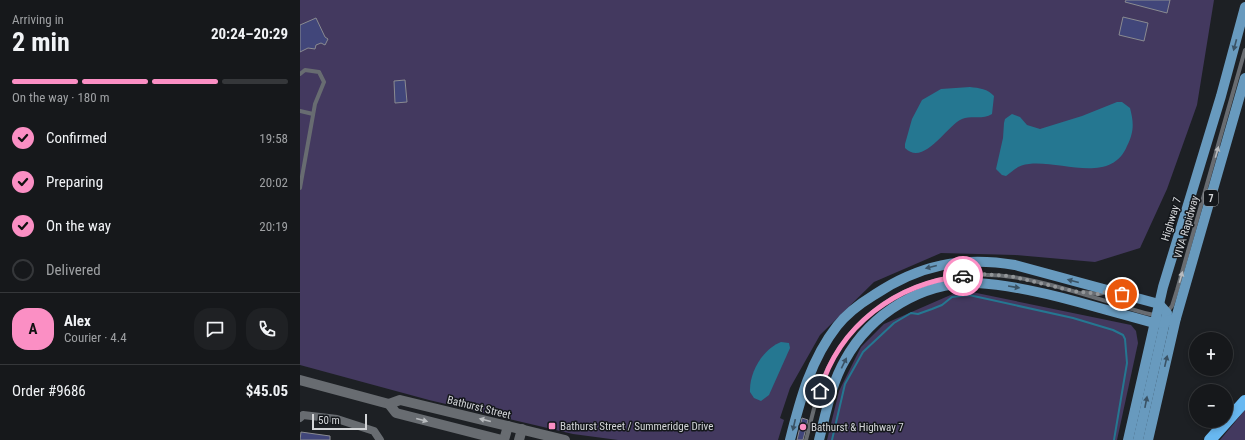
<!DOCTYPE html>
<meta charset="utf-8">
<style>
body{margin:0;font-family:"Roboto Condensed",sans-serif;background:#1f2124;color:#f1f3f6;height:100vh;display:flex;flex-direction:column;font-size:15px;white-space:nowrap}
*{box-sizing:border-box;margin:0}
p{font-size:13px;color:#9ea0a3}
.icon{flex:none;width:22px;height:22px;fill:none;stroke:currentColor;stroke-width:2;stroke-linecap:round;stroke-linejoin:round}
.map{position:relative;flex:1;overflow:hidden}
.side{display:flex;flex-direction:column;background:#16181b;width:300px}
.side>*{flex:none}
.buttons{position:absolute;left:889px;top:332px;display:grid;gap:8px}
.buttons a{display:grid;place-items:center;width:44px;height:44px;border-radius:50%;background:#16181b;box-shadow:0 2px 6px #0003,0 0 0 1px #35373a;font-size:20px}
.scale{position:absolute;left:12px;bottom:10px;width:55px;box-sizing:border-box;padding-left:4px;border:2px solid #d3d5d8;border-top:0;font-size:11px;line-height:14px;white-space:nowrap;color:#d3d5d8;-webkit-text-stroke:3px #14171b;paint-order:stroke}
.pin{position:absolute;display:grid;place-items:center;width:34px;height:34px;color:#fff;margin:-17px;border:2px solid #fff;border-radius:50%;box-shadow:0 1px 4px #0007}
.courier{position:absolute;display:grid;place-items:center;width:40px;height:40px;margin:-20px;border:3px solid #fb8fc4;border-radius:50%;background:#fff;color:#222;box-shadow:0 1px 5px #0007}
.head em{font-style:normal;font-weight:700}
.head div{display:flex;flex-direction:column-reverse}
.head{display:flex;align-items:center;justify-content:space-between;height:68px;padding:0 12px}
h1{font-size:26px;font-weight:700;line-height:30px}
.bar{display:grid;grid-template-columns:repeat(4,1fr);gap:6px 4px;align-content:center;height:48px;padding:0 12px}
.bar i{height:5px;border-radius:3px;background:#35373a}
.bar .current{background:#fb8fc4}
.bar p{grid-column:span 4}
.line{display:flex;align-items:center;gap:10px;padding:0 12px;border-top:1px solid #35373a}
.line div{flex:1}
.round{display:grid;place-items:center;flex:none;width:42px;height:42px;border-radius:16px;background:#1f2124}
ol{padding:0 12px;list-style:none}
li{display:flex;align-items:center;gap:12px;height:44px}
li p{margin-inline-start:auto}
li .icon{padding:4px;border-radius:50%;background:#fb8fc4;color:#111;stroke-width:4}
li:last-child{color:#9ea0a3}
li i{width:22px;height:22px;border:2px solid #35373a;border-radius:50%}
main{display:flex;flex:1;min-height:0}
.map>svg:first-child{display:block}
.green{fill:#43395f}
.water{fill:#257791}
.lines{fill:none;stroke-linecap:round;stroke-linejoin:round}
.stream{stroke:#257791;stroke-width:2}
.building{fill:#41467a;stroke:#8a8b91}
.service{stroke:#686c71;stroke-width:4}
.minor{stroke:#686c71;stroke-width:8}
.tertiary{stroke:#686c71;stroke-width:10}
.secondary{stroke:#686c71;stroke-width:10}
.primary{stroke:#689abe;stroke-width:10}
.motorway{stroke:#68b8f1;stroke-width:12}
.oneway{fill:#3a5264}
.oneway2{fill:#b8bbbe}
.done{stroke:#939699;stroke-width:4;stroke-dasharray:0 7.2}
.route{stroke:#fb8fc4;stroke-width:5}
.poi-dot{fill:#fb8fc4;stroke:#14171b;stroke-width:1.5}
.labels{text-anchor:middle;stroke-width:3;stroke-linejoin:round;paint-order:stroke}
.shield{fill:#14171b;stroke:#9a9c9f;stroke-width:1}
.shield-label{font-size:10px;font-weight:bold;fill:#d3d5d8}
.street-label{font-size:11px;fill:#d3d5d8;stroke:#14171b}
.poi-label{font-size:11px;fill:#d3d5d8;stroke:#14171b;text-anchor:start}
</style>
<main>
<section class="side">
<div class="head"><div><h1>2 min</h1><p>Arriving in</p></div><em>20:24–20:29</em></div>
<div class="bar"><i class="current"></i><i class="current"></i><i class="current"></i><i></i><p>On the way · 180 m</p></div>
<ol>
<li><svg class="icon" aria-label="check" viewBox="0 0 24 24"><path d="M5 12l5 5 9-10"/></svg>Confirmed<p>19:58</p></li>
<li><svg class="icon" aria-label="check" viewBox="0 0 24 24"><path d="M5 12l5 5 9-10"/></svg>Preparing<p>20:02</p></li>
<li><svg class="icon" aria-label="check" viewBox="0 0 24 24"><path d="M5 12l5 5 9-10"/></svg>On the way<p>20:19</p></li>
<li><i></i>Delivered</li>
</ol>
<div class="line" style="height:72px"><b class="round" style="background:#fb8fc4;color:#111">A</b><div><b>Alex</b><p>Courier · 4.4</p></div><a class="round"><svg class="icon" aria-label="chat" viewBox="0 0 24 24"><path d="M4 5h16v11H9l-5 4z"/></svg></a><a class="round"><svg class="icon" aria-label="phone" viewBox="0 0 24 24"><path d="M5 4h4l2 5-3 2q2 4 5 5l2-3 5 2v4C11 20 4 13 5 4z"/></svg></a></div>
<div class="line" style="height:52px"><div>Order #9686</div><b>$45.05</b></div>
</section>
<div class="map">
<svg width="945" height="440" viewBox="0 0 945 440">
<rect width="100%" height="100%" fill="#1d2024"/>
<g class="green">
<path d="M0,0H914L897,105L867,189L840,248L795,262L715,255L641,253L574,282L520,335L490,388L480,418L484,420L478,440H318L273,434L129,400L0,365Z"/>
<path d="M662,290L831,325L836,331L838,343L817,440H527L539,391L561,347L584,324Z"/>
<path d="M945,410V440H920Z"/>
</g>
<g class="water">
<path d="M670,87C679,88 688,89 694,96L692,114C683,120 672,115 662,119C646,126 624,167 605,148V144L612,119L622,100L641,89Z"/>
<path d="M817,102H822L830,108C834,123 834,132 827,146C811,185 760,160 729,164C718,165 714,170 706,176L702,175L696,169L703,138L704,123L705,119L712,114L720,117L727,125L740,129L782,116Z"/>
<path d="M481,342L489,343L490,348L469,395L461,401L454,398L450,392C449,372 463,349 481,342Z"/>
</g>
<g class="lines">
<path class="stream" d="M532,440L545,384L563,352L594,323L611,313L618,314L632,309L642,305L652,297L669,295L773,318L813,330L823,335L825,339L827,363L814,440"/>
</g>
<g class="building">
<path d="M826,0H870L867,13L825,2Z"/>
<path d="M823,17L848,23L844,41L819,35Z"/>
<path d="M16,18L25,37L28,39L25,45L21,43L16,45L15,49L8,48L0,52V25Z"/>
<path d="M105,80L107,102L95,103L94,81Z"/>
<path d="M502,418L508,420L503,440H497Z"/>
<path d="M1,432L30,436V440H0Z"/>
</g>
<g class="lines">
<g class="service">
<path d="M0,74L5,70L19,72L24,82L15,104L0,188"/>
<path d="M0,111L13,114"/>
<path d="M783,292L799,294L806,292"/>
<path d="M867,312L872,306L877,290L945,50"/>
<path d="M506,440C513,414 518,386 531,362C572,287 653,262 734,281C762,287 789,296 816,304C829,308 843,314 856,315"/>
</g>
<path class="minor" d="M0,418L3,415L37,419L74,431L80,440"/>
<g class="tertiary">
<path d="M204,440L208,426"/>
<path d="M219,440L222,429"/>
</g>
<g class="secondary">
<path d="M0,380L89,404L96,413L202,440"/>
<path d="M89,404L100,400L265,440"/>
</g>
<g class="primary">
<path d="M490,440C500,400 511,359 537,326C547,313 561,303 574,295C619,265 662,256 715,265L859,304L867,313L838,440"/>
<path d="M519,440C526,413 531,384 545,360C571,313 623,281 677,283C712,285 745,293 778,302C803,309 829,316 854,323L865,322L876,318"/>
<path d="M828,440L863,287L921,96L945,7"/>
<path d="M848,440L876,318L945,78"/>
</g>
<path class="motorway" d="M910,440L945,401"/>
</g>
<defs><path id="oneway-solid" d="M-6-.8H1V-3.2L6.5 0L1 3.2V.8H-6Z"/></defs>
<g class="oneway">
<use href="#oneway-solid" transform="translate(935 45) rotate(105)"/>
<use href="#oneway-solid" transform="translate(631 267) rotate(166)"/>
<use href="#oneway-solid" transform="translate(773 281) rotate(-165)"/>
<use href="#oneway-solid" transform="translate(714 287) rotate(9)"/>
<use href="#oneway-solid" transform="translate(866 361) rotate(-77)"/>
<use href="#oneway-solid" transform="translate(544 363) rotate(-64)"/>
<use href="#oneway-solid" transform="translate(846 402) rotate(-79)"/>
<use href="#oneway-solid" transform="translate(494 425) rotate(103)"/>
</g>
<g class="oneway2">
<use href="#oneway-solid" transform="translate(917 152) rotate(-74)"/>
<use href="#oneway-solid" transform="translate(881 277) rotate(-74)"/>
<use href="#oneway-solid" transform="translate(122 420) rotate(15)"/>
<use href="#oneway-solid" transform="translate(185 420) rotate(-166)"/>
</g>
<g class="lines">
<path class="done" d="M663,276L680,274L710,276L773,291L798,294L810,291L822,294"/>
<path class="route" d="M520,391C539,325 597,283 663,276"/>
</g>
<g class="poi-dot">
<rect x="248" y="422" width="8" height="8" rx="2"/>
<circle cx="503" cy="427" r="4"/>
</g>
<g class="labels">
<rect class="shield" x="904" y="190" width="14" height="16" rx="3"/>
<g class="shield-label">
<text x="911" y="202">7</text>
</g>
<g class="street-label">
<text transform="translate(871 219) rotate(-73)" y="4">Highway 7</text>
<text transform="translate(886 227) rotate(-74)" y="4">VIVA Rapidway</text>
<text transform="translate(179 407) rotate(14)" y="4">Bathurst Street</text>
</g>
<g class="poi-label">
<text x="260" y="430">Bathurst Street / Summeridge Drive</text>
<text x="511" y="431">Bathurst &amp; Highway 7</text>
</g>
</g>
</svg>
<div class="buttons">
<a>+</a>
<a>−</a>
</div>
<div class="scale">50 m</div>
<div class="pin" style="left:822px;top:294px;background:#ea580c"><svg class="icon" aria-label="bag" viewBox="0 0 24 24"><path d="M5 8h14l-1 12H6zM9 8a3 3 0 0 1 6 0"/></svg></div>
<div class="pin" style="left:520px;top:391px;background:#1f2937"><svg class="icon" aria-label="home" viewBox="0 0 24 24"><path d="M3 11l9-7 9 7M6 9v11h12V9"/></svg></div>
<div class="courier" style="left:663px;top:276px"><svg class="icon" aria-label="car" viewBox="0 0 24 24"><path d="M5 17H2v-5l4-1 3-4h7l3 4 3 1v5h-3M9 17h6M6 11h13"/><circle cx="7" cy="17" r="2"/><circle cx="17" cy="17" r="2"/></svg></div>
</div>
</main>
